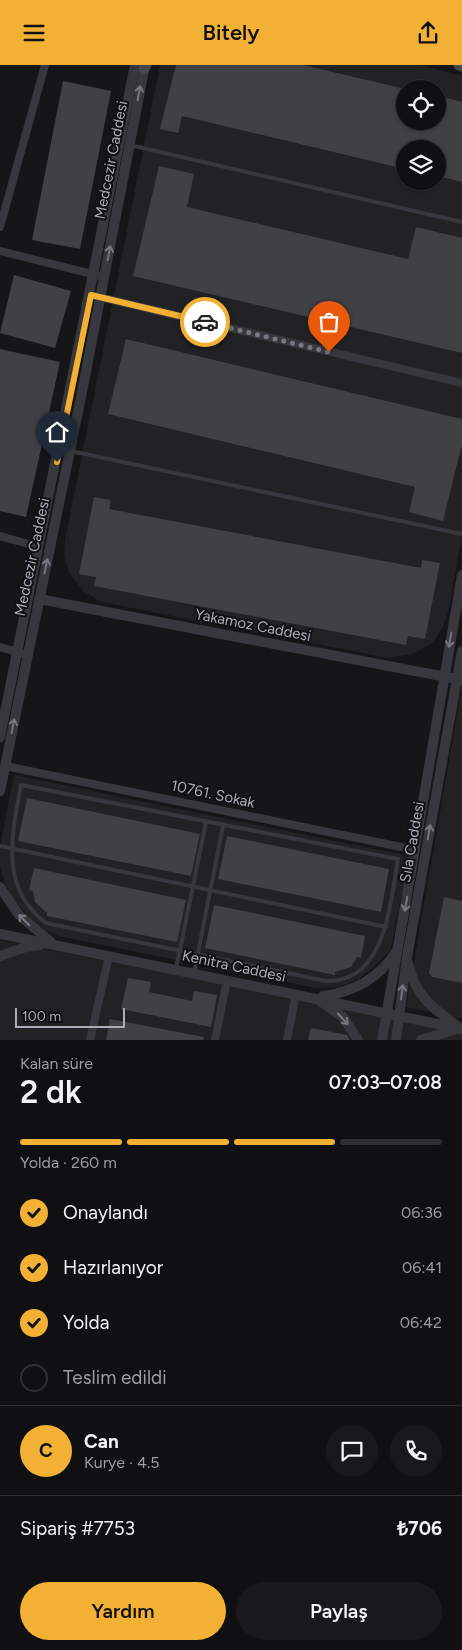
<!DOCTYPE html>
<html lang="tr">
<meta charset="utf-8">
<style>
body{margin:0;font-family:Figtree,sans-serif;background:#19191b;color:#f1f3f6;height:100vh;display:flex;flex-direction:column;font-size:19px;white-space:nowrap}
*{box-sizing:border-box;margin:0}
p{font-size:16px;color:#9c9d9f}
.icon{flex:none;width:28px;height:28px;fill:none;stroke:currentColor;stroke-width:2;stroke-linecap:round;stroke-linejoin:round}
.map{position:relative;height:975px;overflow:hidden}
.drawer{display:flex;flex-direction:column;background:#101012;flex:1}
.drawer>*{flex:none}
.buttons{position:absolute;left:396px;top:15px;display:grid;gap:10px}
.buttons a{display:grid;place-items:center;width:50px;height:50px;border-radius:50%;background:#101012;box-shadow:0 1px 4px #0004,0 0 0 1px #303032;font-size:25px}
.scale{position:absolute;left:15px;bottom:12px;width:110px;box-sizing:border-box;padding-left:5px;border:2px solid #a8adb8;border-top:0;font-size:14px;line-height:18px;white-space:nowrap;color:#a8adb8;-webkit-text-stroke:4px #111113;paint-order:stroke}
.pin{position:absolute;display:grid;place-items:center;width:42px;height:42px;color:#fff;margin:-51px -21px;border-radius:50% 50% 50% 0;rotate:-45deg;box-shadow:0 0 5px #0007}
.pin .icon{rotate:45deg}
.courier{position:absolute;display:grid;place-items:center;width:50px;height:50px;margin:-25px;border:4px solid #f2b134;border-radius:50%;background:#fff;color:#222;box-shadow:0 1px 6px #0007}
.overview em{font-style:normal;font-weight:600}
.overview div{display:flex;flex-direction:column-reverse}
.overview{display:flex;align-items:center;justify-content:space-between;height:85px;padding:0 20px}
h1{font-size:32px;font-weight:600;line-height:38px}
.bar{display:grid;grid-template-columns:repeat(4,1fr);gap:8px 5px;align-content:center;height:60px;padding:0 20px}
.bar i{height:6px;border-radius:4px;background:#303032}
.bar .active{background:#f2b134}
.bar p{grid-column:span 4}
.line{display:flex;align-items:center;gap:12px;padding:0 20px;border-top:1px solid #303032}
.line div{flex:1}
.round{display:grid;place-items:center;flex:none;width:52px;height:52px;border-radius:26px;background:#19191b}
ol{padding:0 20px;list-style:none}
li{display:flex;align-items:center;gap:15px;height:55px}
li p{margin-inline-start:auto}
li .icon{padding:5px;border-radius:50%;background:#f2b134;color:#111;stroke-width:4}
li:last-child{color:#9c9d9f}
li i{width:28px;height:28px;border:2px solid #303032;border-radius:50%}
.cta{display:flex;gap:10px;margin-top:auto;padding:10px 20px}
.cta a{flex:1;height:58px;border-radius:30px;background:#f2b134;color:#111;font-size:20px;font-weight:600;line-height:58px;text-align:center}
.cta a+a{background:#19191b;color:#f1f3f6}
header{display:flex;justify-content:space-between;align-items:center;height:65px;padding:0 20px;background:#f2b134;color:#111;font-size:22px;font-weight:600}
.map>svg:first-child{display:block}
.built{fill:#222225;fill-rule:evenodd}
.building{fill:#404145}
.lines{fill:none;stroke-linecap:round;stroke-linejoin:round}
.service{stroke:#37383d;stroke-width:4}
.minor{stroke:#37383d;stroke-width:8}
.tertiary{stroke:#37383d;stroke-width:10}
.secondary{stroke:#45474d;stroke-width:11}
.oneway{stroke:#757881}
.done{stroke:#757880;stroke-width:5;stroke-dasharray:0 9}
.route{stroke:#f2b134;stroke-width:6}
.labels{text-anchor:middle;stroke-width:4;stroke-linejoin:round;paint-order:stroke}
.street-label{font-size:15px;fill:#a8adb8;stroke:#111113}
</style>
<header><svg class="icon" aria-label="menu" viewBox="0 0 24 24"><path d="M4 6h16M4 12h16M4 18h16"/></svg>Bitely<svg class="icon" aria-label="share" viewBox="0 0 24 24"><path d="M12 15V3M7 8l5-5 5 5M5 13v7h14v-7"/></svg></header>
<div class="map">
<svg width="462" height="975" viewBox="0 0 462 975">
<rect width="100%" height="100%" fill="#161618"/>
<g class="built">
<path d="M160,0H421L462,11V469L449,544L443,562L433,577L415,588L388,593L101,537L83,526L69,507L64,491L65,475ZM405,24H438V56H405ZM405,84H438V116H405Z"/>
<path d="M462,621V954L406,942Z"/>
<path d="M14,710L409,791L391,884L374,902L360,913L340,922L316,923L58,871L47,866L30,853L15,836L5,819L0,802V782Z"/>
<path d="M0,875L462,967V975H0Z"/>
</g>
<g class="building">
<path d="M176,0H303L405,24V56H438V31L462,37V117L438,111V84H405V104L182,51L178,68L160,64Z"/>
<path d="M63,16L111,26L80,184L32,175Z"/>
<path d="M159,101L194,109L187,142L408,194L416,162L462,173V288L133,211Z"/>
<path d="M14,210L71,226L55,283L0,268Z"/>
<path d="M126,274L462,354V379L443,456L409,447L415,422L108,349Z"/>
<path d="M0,284L60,297L26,452L0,446Z"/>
<path d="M94,432L111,435L109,444L421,503L422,495L440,498L425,574L408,571L406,580L94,521L96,512L79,509Z"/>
<path d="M27,733L200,769L191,811L18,776Z"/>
<path d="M227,771L389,804L381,847L218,814Z"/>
<path d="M34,803L186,835L177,877L47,851V848L35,837L33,826L29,825Z"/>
<path d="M444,832L462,836V918L432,912L429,908Z"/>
<path d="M214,840L365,871L361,893L357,892L351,902L335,907V910L205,883Z"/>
<path d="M128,913L151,917L149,927L192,936L194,926L217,930L211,962L121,944Z"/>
<path d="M110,954L204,972L203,975H106Z"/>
<path d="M311,963L347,970L350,975H308Z"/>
</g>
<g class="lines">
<g class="service">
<path d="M130,80L462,157"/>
<path d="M71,386L462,469"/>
<path d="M21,720L398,794C390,838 386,918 326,916L46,858C0,824 11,773 21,720Z"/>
<path d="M0,781L386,862"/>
<path d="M176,904L206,757"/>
<path d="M194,908L223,761"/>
</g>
<g class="minor">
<path d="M0,162L45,0"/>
<path d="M0,186L104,212"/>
<path d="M95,231L462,318"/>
<path d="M0,471L39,482"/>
<path d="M0,582L22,588"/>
<path d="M5,701L416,785"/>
<path d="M90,975L109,891"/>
<path d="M215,975L227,915"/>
<path d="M287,975L296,929"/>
</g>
<g class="tertiary">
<path d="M39,534L462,615"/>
<path d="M0,672L135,0"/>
<path d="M0,726L82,327L145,0"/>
<path d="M0,822L19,850L51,877"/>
<path d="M0,869L462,964"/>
<path d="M0,891L26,882L40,880"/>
<path d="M408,898C416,933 433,943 460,963L421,975"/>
<path d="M323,931C354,927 379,913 396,887"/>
<path d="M320,936L343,952L358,975"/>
<path d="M382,975L462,510"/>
<path d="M396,975L407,892L462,586"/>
</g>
<g class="secondary">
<path d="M459,0L462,1"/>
<path d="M144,4L146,0"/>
</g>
</g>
<defs><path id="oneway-shaft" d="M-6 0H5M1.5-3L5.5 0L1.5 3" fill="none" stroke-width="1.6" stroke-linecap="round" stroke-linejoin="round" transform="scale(1.25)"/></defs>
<g class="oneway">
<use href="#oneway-shaft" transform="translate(139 28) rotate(-79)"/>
<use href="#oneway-shaft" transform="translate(109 188) rotate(-79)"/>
<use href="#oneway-shaft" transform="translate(46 501) rotate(-79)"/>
<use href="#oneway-shaft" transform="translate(450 575) rotate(100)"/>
<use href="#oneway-shaft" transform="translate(13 661) rotate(-79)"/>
<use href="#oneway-shaft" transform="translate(429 767) rotate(-80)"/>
<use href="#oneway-shaft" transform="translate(406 839) rotate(100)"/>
<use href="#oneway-shaft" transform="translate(24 855) rotate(-135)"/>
<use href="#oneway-shaft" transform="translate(402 927) rotate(-83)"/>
<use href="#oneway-shaft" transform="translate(343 954) rotate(47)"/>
</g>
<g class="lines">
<path class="done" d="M205,257L329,287"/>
<path class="route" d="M57,397L91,230L205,257"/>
</g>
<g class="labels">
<g class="street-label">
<text transform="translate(111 95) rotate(-79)" y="5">Medcezir Caddesi</text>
<text transform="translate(32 492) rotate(-78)" y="5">Medcezir Caddesi</text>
<text transform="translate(253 560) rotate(11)" y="5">Yakamoz Caddesi</text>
<text transform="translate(213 729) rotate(12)" y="5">10761. Sokak</text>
<text transform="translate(412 777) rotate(-80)" y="5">Sıla Caddesi</text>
<text transform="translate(234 901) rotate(12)" y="5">Kenitra Caddesi</text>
</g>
</g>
</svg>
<div class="buttons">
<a><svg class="icon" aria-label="locate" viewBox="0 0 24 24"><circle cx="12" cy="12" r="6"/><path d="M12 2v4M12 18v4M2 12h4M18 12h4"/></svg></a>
<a><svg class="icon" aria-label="layers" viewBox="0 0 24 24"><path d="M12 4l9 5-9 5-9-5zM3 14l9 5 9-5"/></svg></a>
</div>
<div class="scale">100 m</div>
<div class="pin" style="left:329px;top:287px;background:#ea580c"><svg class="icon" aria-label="bag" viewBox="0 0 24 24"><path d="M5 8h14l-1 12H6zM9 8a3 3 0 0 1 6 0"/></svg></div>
<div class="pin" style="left:57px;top:397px;background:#1f2937"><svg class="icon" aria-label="home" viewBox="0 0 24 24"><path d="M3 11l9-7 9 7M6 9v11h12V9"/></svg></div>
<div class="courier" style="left:205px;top:257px"><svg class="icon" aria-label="car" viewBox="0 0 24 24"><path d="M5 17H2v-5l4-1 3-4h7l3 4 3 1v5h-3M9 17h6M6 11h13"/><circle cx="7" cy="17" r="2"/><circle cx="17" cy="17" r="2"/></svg></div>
</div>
<section class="drawer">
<div class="overview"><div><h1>2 dk</h1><p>Kalan süre</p></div><em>07:03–07:08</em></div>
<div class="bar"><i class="active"></i><i class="active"></i><i class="active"></i><i></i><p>Yolda · 260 m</p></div>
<ol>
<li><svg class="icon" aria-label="check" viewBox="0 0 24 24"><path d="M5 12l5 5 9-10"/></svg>Onaylandı<p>06:36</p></li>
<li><svg class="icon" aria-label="check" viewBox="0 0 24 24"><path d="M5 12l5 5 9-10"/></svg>Hazırlanıyor<p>06:41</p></li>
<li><svg class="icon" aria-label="check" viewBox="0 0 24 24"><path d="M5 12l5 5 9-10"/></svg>Yolda<p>06:42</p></li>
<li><i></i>Teslim edildi</li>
</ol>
<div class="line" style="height:90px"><b class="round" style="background:#f2b134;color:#111">C</b><div><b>Can</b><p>Kurye · 4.5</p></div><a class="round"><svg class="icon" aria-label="chat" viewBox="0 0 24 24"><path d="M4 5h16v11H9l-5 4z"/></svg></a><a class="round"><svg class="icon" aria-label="phone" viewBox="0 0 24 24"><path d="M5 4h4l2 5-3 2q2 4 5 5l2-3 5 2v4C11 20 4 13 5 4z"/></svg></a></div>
<div class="line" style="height:65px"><div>Sipariş #7753</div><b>₺706</b></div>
<div class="cta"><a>Yardım</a><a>Paylaş</a></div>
</section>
